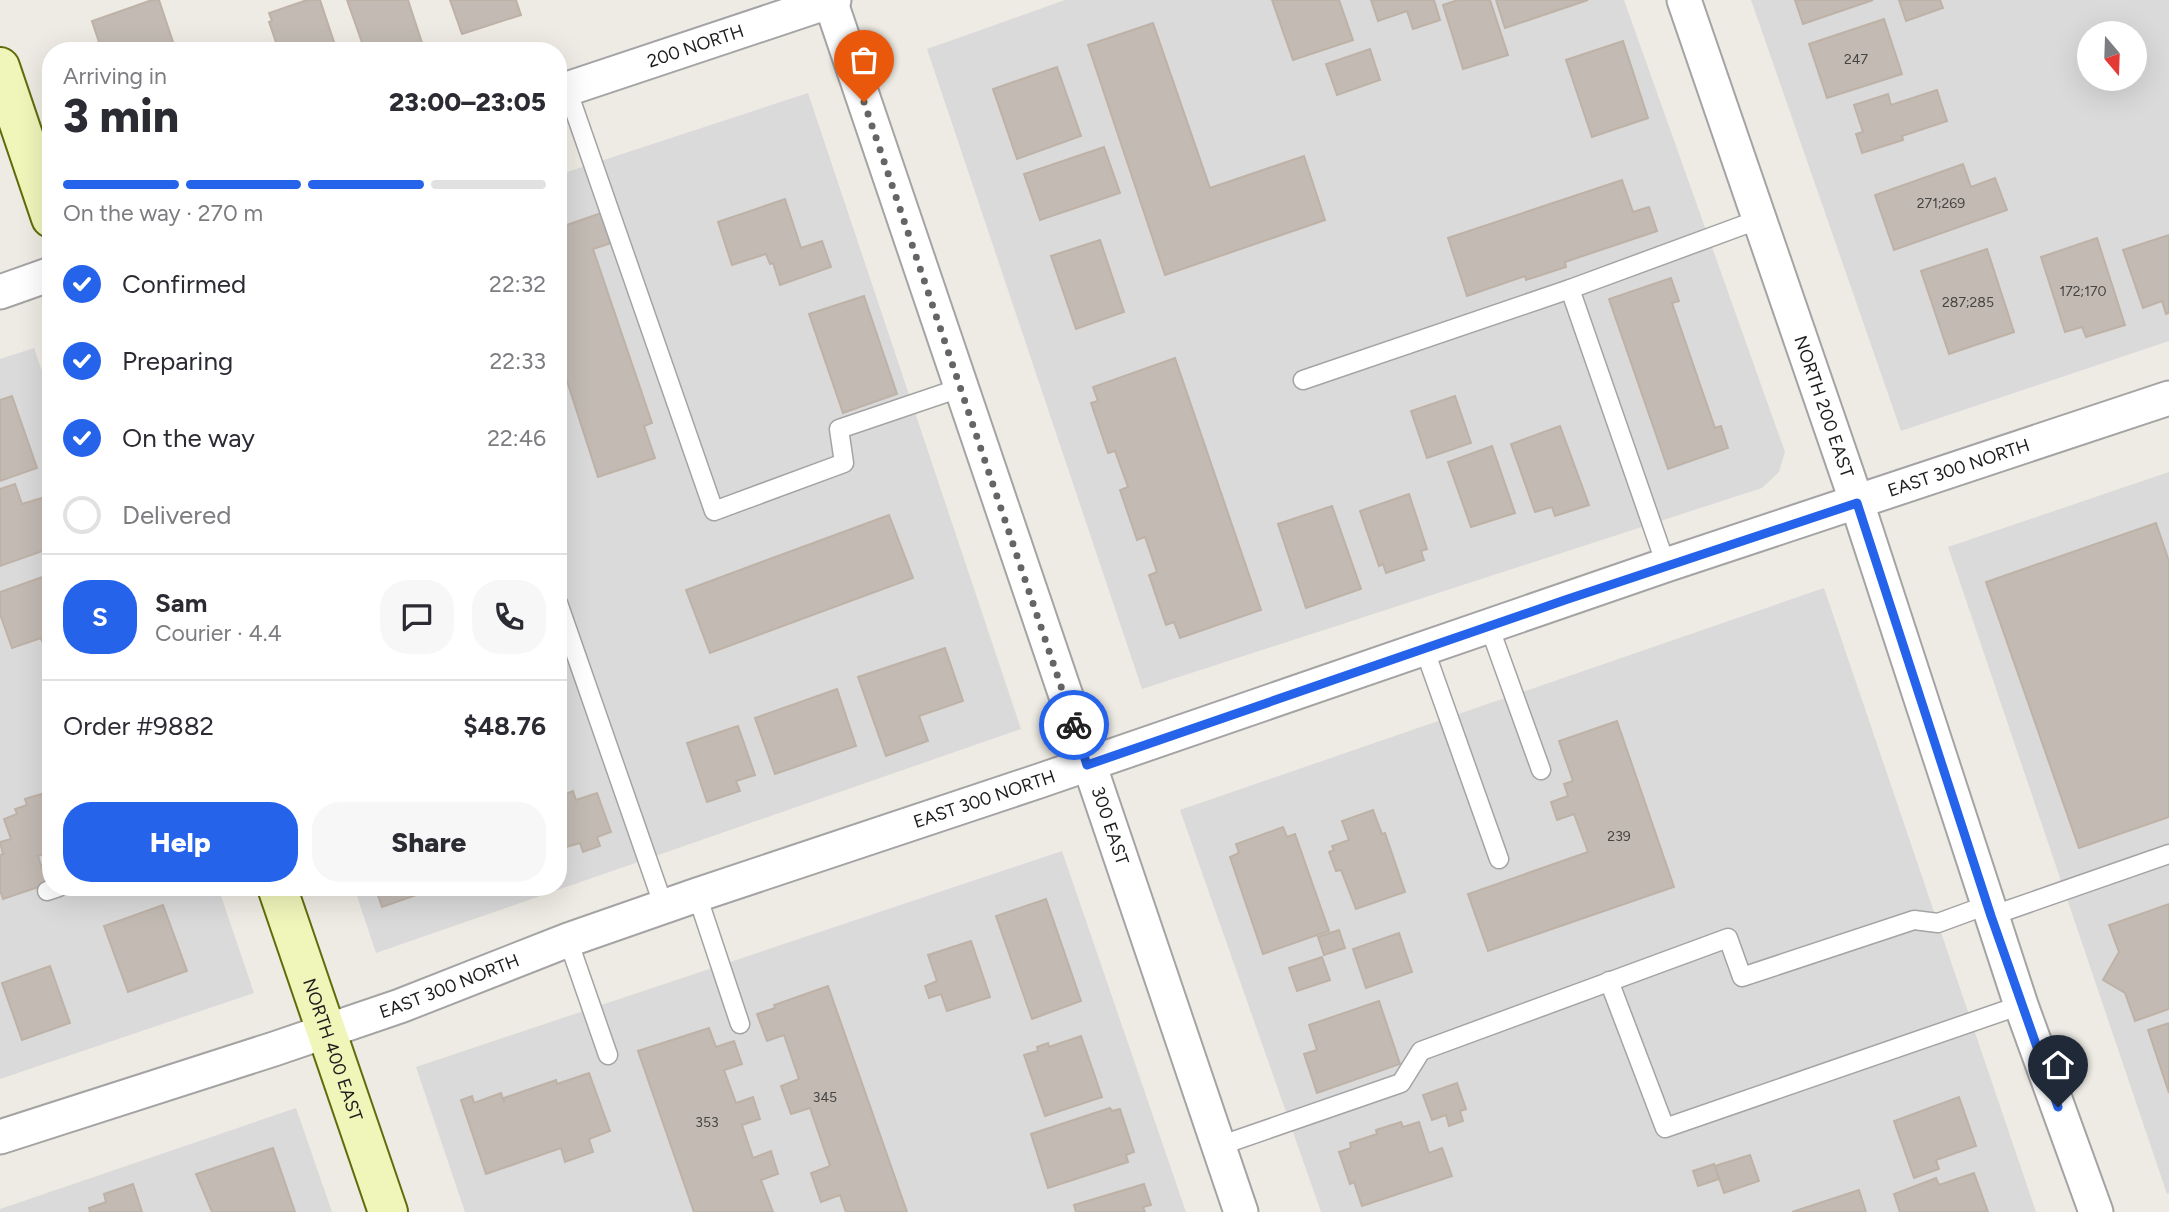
<!DOCTYPE html>
<meta charset="utf-8">
<style>
body{margin:0;font-family:Figtree,sans-serif;background:#f7f7f7;color:#2b2b33;height:100vh;display:flex;flex-direction:column;font-size:26px;white-space:nowrap}
*{box-sizing:border-box;margin:0}
p{font-size:23px;color:#7c7c81}
.icon{flex:none;width:38px;height:38px;fill:none;stroke:currentColor;stroke-width:2;stroke-linecap:round;stroke-linejoin:round}
.map{position:relative;flex:1;overflow:hidden}
.details{position:absolute;left:42px;top:42px;width:525px;height:854px;display:flex;flex-direction:column;background:#fff;border-radius:28px;box-shadow:0 7px 28px #0002}
.details>*{flex:none}
.needle{width:46px;rotate:161deg}
.tools{position:absolute;left:2077px;top:21px;display:grid;gap:14px}
.tools a{display:grid;place-items:center;width:70px;height:70px;border-radius:50%;background:#fff;box-shadow:0 7px 28px #0002;font-size:35px}
.pin{position:absolute;display:grid;place-items:center;width:60px;height:60px;color:#fff;margin:-72px -30px;border-radius:50% 50% 50% 0;rotate:-45deg;box-shadow:0 0 7px #0007}
.pin .icon{rotate:45deg}
.courier{position:absolute;display:grid;place-items:center;width:70px;height:70px;margin:-35px;border:5px solid #2563eb;border-radius:50%;background:#fff;color:#222;box-shadow:0 2px 9px #0007}
.head em{font-style:normal;font-weight:800}
.head div{display:flex;flex-direction:column-reverse}
.head{display:flex;align-items:center;justify-content:space-between;height:119px;padding:0 21px}
h1{font-size:46px;font-weight:800;line-height:52px}
.bar{display:grid;grid-template-columns:repeat(4,1fr);gap:10px 7px;align-content:center;height:84px;padding:0 21px}
.bar i{height:9px;border-radius:5px;background:#e1e1e2}
.bar .selected{background:#2563eb}
.bar p{grid-column:span 4}
.line{display:flex;align-items:center;gap:18px;padding:0 21px;border-top:2px solid #e1e1e2}
.line div{flex:1}
.round{display:grid;place-items:center;flex:none;width:74px;height:74px;border-radius:28px;background:#f7f7f7}
ol{padding:0 21px;list-style:none}
li{display:flex;align-items:center;gap:21px;height:77px}
li p{margin-inline-start:auto}
li .icon{padding:7px;border-radius:50%;background:#2563eb;color:#fff;stroke-width:4}
li:last-child{color:#7c7c81}
li i{width:38px;height:38px;border:4px solid #e1e1e2;border-radius:50%}
.cta{display:flex;gap:14px;margin-top:auto;padding:14px 21px}
.cta a{flex:1;height:80px;border-radius:28px;background:#2563eb;color:#fff;font-size:28px;font-weight:800;line-height:80px;text-align:center}
.cta a+a{background:#f7f7f7;color:#2b2b33}
.map>svg:first-child{display:block}
.residential{fill:#dbdada;fill-rule:evenodd}
.building{fill:#c2bab3;stroke:#beb2a7;stroke-width:2}
.lines{fill:none;stroke-linecap:round;stroke-linejoin:round}
.lane-casing{stroke:#a4a4a4;stroke-width:21}
.street-casing{stroke:#a4a4a4;stroke-width:37}
.secondary-casing{stroke:#5e6d0c;stroke-width:42}
.lane{stroke:#fff;stroke-width:18}
.street{stroke:#fff;stroke-width:33}
.secondary{stroke:#f0f5ba;stroke-width:38}
.done{stroke:#666563;stroke-width:7;stroke-dasharray:0 12.6}
.route{stroke:#2563eb;stroke-width:9}
.labels{text-anchor:middle;stroke-width:7;stroke-linejoin:round;paint-order:stroke}
.number-label{font-size:14px;fill:#464442}
.street-label{font-size:18px;fill:#1d1d1d;stroke:#fff}
</style>
<div class="map">
<svg width="2169" height="1212" viewBox="0 0 2169 1212">
<rect width="100%" height="100%" fill="#eeebe4"/>
<g class="residential">
<path d="M1065,0H1624L1785,452L1779,472L1762,488L1142,689L927,49Z"/>
<path d="M1751,0H2169V341L1901,431ZM2090,33H2135V79H2090Z"/>
<path d="M808,93L1021,729L376,953L354,887H558V175Z"/>
<path d="M34,348L51,398V887H218L254,993L0,1079V359Z"/>
<path d="M2169,472V1193L2167,1194L1948,547Z"/>
<path d="M1824,588L2036,1212H1321L1180,810Z"/>
<path d="M1062,851L1186,1212H465L416,1067Z"/>
<path d="M296,1108L332,1212H0V1209Z"/>
</g>
<g class="building">
<path d="M152,0H159L176,51H102L92,21Z"/>
<path d="M307,0H320L337,51H279L269,22L272,21L269,13Z"/>
<path d="M347,0H408L424,49L417,51H365Z"/>
<path d="M450,0H516L521,15L462,34Z"/>
<path d="M1272,0H1339L1353,40L1293,60Z"/>
<path d="M1371,0H1434L1440,20L1413,29L1407,11L1378,21Z"/>
<path d="M1458,0H1490L1508,55L1463,69L1443,5Z"/>
<path d="M1496,0H1588L1505,28Z"/>
<path d="M1795,0H1873L1803,24Z"/>
<path d="M1899,0H1940L1943,8L1906,21Z"/>
<path d="M1884,19L1902,74L1827,98L1809,44Z"/>
<path d="M1153,23L1210,188L1304,156L1325,220L1165,275L1088,45Z"/>
<path d="M1623,41L1648,118L1592,137L1566,60Z"/>
<path d="M1370,49L1380,80L1337,95L1326,64Z"/>
<path d="M1057,67L1081,136L1017,159L993,89Z"/>
<path d="M1937,90L1947,121L1902,136L1903,140L1862,153L1856,134L1863,132L1854,105L1888,94L1891,105Z"/>
<path d="M1104,147L1120,193L1040,220L1024,174Z"/>
<path d="M1963,164L1971,187L1995,178L2007,210L1894,250L1875,195Z"/>
<path d="M1622,180L1633,212L1649,207L1657,231L1565,262L1566,267L1526,280L1525,276L1467,296L1448,238Z"/>
<path d="M785,199L801,248L822,241L831,267L780,285L773,263L770,264L766,254L732,265L718,222Z"/>
<path d="M604,212L614,242L593,249L652,423L644,426L655,458L598,477L558,353V228Z"/>
<path d="M2169,235V313L2166,314L2162,301L2143,308L2123,250Z"/>
<path d="M2097,238L2125,325L2086,337L2082,327L2065,332L2041,257Z"/>
<path d="M1100,240L1124,312L1076,329L1051,256Z"/>
<path d="M1987,249L2014,332L1949,354L1921,271Z"/>
<path d="M1671,278L1679,301L1672,303L1715,428L1721,426L1728,448L1668,469L1609,299Z"/>
<path d="M864,296L897,394L843,413L809,314Z"/>
<path d="M1175,358L1261,610L1180,638L1174,622L1166,625L1149,575L1157,572L1145,537L1137,540L1120,490L1128,487L1115,451L1108,453L1091,403L1098,401L1093,387Z"/>
<path d="M12,396L37,468L0,481V400Z"/>
<path d="M1455,396L1471,443L1427,458L1411,411Z"/>
<path d="M1560,426L1589,505L1555,516L1552,507L1535,512L1511,444Z"/>
<path d="M1492,446L1515,513L1471,527L1448,462Z"/>
<path d="M15,484L22,504L51,495V548L0,566V489Z"/>
<path d="M1409,494L1427,549L1421,551L1424,560L1386,573L1383,564L1379,566L1360,511Z"/>
<path d="M1332,506L1361,589L1306,608L1278,524Z"/>
<path d="M889,515L913,578L710,653L686,590Z"/>
<path d="M2156,523L2169,561V817L2079,848L1986,582Z"/>
<path d="M51,574V638L42,641L41,638L12,648L0,614V592Z"/>
<path d="M945,648L963,701L919,716L928,741L886,756L858,677Z"/>
<path d="M837,689L856,746L775,774L755,718Z"/>
<path d="M1617,721L1674,887L1488,951L1468,894L1588,852L1574,814L1557,820L1551,802L1568,796L1564,784L1573,781L1559,741Z"/>
<path d="M738,726L755,775L736,781L740,791L707,802L687,743Z"/>
<path d="M51,791V852L38,856L47,884L3,899L0,890V855L3,854L0,842L11,839L4,819L17,814L15,809L27,805L25,799Z"/>
<path d="M573,791L576,800L597,793L611,832L597,837L600,846L583,852L580,843L566,847L558,824V807L563,805L560,796Z"/>
<path d="M1373,810L1382,834L1385,833L1405,892L1356,909L1341,870L1336,871L1329,852L1334,850L1332,846L1349,840L1342,821Z"/>
<path d="M1283,827L1287,837L1295,834L1329,931L1263,954L1230,857L1239,853L1236,844Z"/>
<path d="M375,887H439L382,907Z"/>
<path d="M1046,899L1081,1001L1032,1019L996,916Z"/>
<path d="M2169,904V1009L2135,1021L2125,993L2103,980L2119,952L2109,925Z"/>
<path d="M163,905L187,971L128,992L104,926Z"/>
<path d="M1339,930L1345,948L1324,955L1318,937Z"/>
<path d="M1399,933L1412,972L1366,988L1353,949Z"/>
<path d="M971,941L990,997L947,1011L941,994L929,998L925,986L937,981L928,955Z"/>
<path d="M1322,957L1330,980L1297,991L1289,968Z"/>
<path d="M50,966L70,1023L22,1040L2,983Z"/>
<path d="M828,986L907,1212H846L840,1195L821,1202L811,1173L830,1166L810,1108L791,1114L781,1086L799,1079L784,1035L767,1041L757,1014L775,1008L774,1005Z"/>
<path d="M1379,1001L1400,1064L1317,1093L1304,1054L1317,1050L1309,1025Z"/>
<path d="M2169,1023V1093L2148,1030Z"/>
<path d="M709,1028L716,1047L734,1041L742,1064L724,1070L736,1103L753,1097L760,1119L742,1125L753,1158L771,1151L778,1174L761,1180L773,1212H694L638,1051Z"/>
<path d="M1081,1036L1102,1097L1045,1116L1024,1055L1038,1051L1037,1047L1048,1043L1049,1047Z"/>
<path d="M589,1073L610,1131L589,1139L593,1152L565,1162L561,1148L486,1174L461,1100L472,1096L474,1103L501,1093L504,1102V1098L556,1080L557,1084Z"/>
<path d="M1457,1083L1466,1109L1460,1111L1463,1121L1449,1126L1446,1115L1432,1120L1423,1095Z"/>
<path d="M1959,1097L1976,1146L1936,1160L1939,1169L1914,1178L1894,1121Z"/>
<path d="M1110,1108L1112,1111L1120,1109L1134,1152L1126,1155L1128,1162L1048,1188L1031,1134Z"/>
<path d="M1401,1122L1403,1127L1419,1122L1429,1153L1442,1148L1452,1176L1362,1206L1354,1182L1350,1184L1339,1152L1351,1148L1350,1143L1377,1134L1376,1130Z"/>
<path d="M273,1148L295,1212H212L196,1174Z"/>
<path d="M1750,1155L1759,1181L1724,1193L1715,1166Z"/>
<path d="M1714,1164L1719,1179L1698,1186L1693,1171Z"/>
<path d="M1974,1173L1988,1212H1900L1894,1194L1936,1178L1939,1185Z"/>
<path d="M133,1184L142,1212H90L89,1208L106,1202L104,1194Z"/>
<path d="M1144,1184L1151,1205L1143,1207L1145,1212H1076L1074,1205Z"/>
<path d="M1859,1190L1866,1212H1792Z"/>
</g>
<g class="lines">
<g class="lane-casing">
<g id="lane">
<path d="M567,89L714,511L844,463L839,429L960,388"/>
<path d="M1570,289L1666,565"/>
<path d="M1303,380L1570,289L1760,219"/>
<path d="M558,603L664,907"/>
<path d="M1489,626L1541,770"/>
<path d="M1424,648L1499,859"/>
<path d="M47,891L59,887"/>
<path d="M697,895L740,1024"/>
<path d="M1991,916L2169,854"/>
<path d="M568,940L608,1055"/>
<path d="M1609,981L1665,1128L2021,1005"/>
<path d="M1219,1146L1401,1083L1421,1051L1728,938L1742,977L1914,920L1938,923L1987,905"/>
</g>
</g>
<g class="street-casing">
<g id="street">
<path id="s1" d="M830,0L1241,1212"/>
<path id="s2" d="M1684,0L1857,503L2021,1005L2096,1212"/>
<path id="s3" d="M558,92L834,0"/>
<path d="M0,292L51,274"/>
<path id="s4" d="M0,1137L274,1049L400,1006L568,940L697,895L1039,781L1666,565L2169,398"/>
</g>
</g>
<g class="secondary-casing">
<g id="secondary">
<path d="M0,67L51,218"/>
<path id="s5" d="M277,887L388,1212"/>
</g>
</g>
<use href="#lane" class="lane"/>
<use href="#street" class="street"/>
<use href="#secondary" class="secondary"/>
</g>
<g class="lines">
<path class="done" d="M864,102L1074,725"/>
<path class="route" d="M1074,725L1087,765L1565,600L1857,503L1991,916L2058,1107"/>
</g>
<g class="labels">
<g class="number-label">
<text x="1856" y="64">247</text>
<text x="1941" y="208">271;269</text>
<text x="2083" y="296">172;170</text>
<text x="1968" y="307">287;285</text>
<text x="1619" y="841">239</text>
<text x="825" y="1102">345</text>
<text x="707" y="1127">353</text>
</g>
<g class="street-label">
<text dy="6" stroke="none"><textPath href="#s3" startOffset="145">200 NORTH</textPath></text>
<text dy="6" stroke="none"><textPath href="#s2" startOffset="430">NORTH 200 EAST</textPath></text>
<text dy="6" stroke="none"><textPath href="#s4" startOffset="2070">EAST 300 NORTH</textPath></text>
<text dy="6" stroke="none"><textPath href="#s4" startOffset="1041">EAST 300 NORTH</textPath></text>
<text dy="6" stroke="none"><textPath href="#s1" startOffset="872">300 EAST</textPath></text>
<text dy="6" stroke="none"><textPath href="#s4" startOffset="474">EAST 300 NORTH</textPath></text>
<text dy="6" stroke="none"><textPath href="#s5" startOffset="172">NORTH 400 EAST</textPath></text>
</g>
</g>
</svg>
<div class="tools">
<a><svg class="needle" viewBox="-14 -14 28 28"><path d="M0-13l5 13h-10z" fill="#e53935"/><path d="M0 13l5-13h-10z" fill="#7c7c81"/></svg></a>
</div>
<div class="pin" style="left:864px;top:102px;background:#ea580c"><svg class="icon" aria-label="bag" viewBox="0 0 24 24"><path d="M5 8h14l-1 12H6zM9 8a3 3 0 0 1 6 0"/></svg></div>
<div class="pin" style="left:2058px;top:1107px;background:#1f2937"><svg class="icon" aria-label="home" viewBox="0 0 24 24"><path d="M3 11l9-7 9 7M6 9v11h12V9"/></svg></div>
<div class="courier" style="left:1074px;top:725px"><svg class="icon" aria-label="bike" viewBox="0 0 24 24"><circle cx="6" cy="16" r="4"/><circle cx="18" cy="16" r="4"/><path d="M6 16l4-8h5l3 8M10 8l3 8H6M13 5h3"/></svg></div>
<section class="details">
<div class="head"><div><h1>3 min</h1><p>Arriving in</p></div><em>23:00–23:05</em></div>
<div class="bar"><i class="selected"></i><i class="selected"></i><i class="selected"></i><i></i><p>On the way · 270 m</p></div>
<ol>
<li><svg class="icon" aria-label="check" viewBox="0 0 24 24"><path d="M5 12l5 5 9-10"/></svg>Confirmed<p>22:32</p></li>
<li><svg class="icon" aria-label="check" viewBox="0 0 24 24"><path d="M5 12l5 5 9-10"/></svg>Preparing<p>22:33</p></li>
<li><svg class="icon" aria-label="check" viewBox="0 0 24 24"><path d="M5 12l5 5 9-10"/></svg>On the way<p>22:46</p></li>
<li><i></i>Delivered</li>
</ol>
<div class="line" style="height:126px"><b class="round" style="background:#2563eb;color:#fff">S</b><div><b>Sam</b><p>Courier · 4.4</p></div><a class="round"><svg class="icon" aria-label="chat" viewBox="0 0 24 24"><path d="M4 5h16v11H9l-5 4z"/></svg></a><a class="round"><svg class="icon" aria-label="phone" viewBox="0 0 24 24"><path d="M5 4h4l2 5-3 2q2 4 5 5l2-3 5 2v4C11 20 4 13 5 4z"/></svg></a></div>
<div class="line" style="height:91px"><div>Order #9882</div><b>$48.76</b></div>
<div class="cta"><a>Help</a><a>Share</a></div>
</section>
</div>
